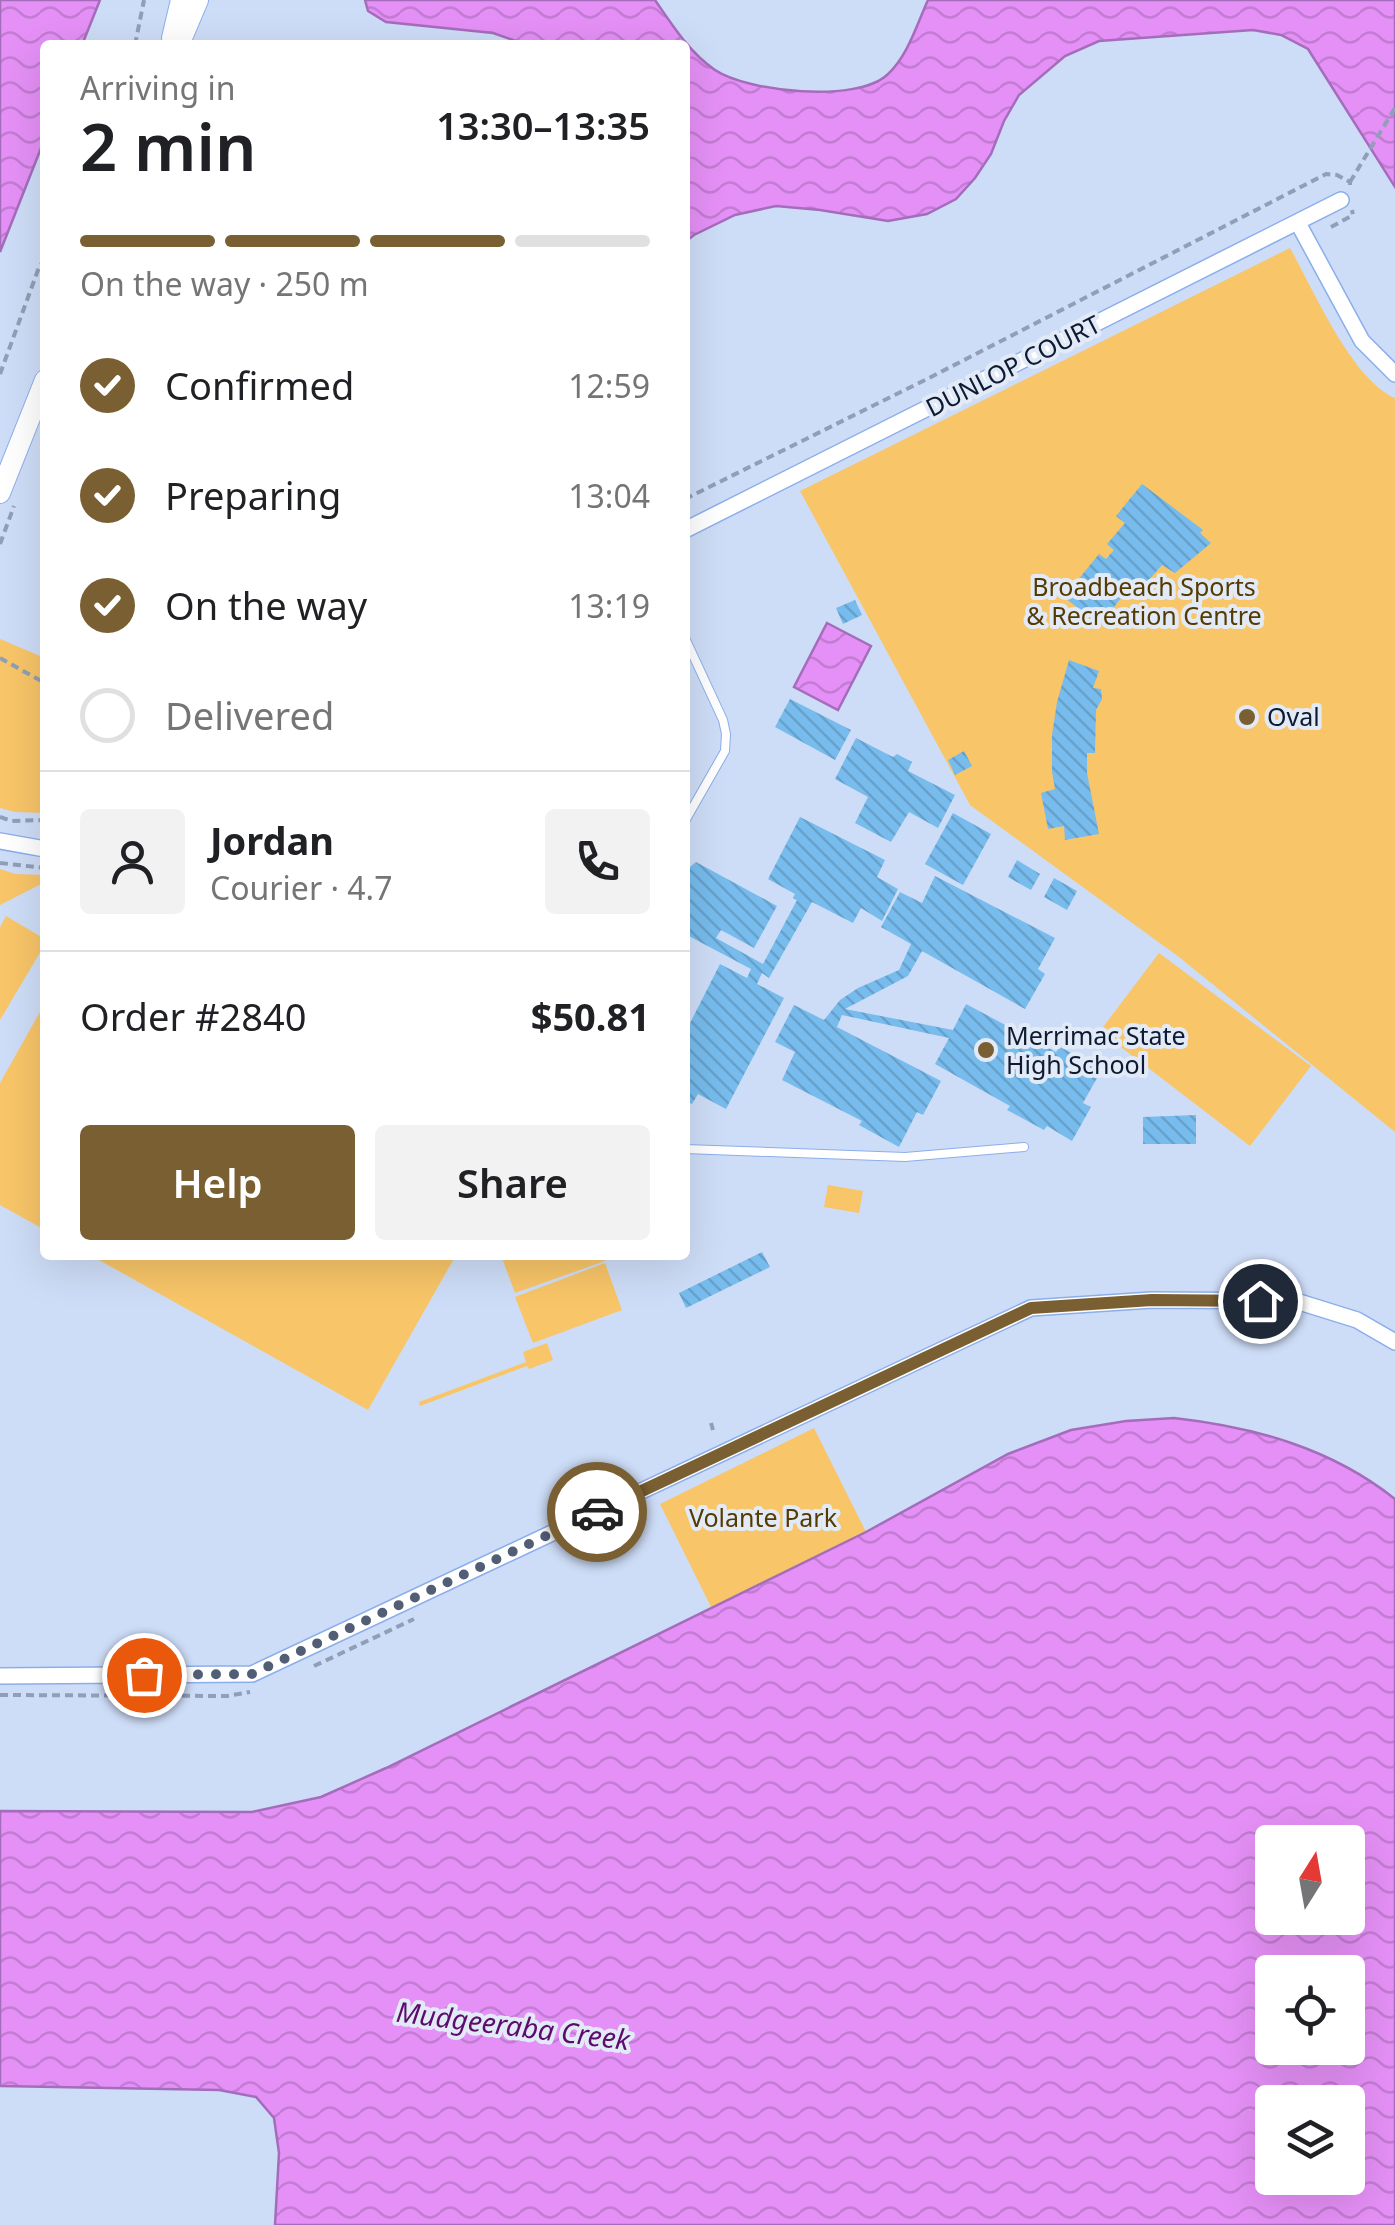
<!DOCTYPE html>
<meta charset="utf-8">
<style>
body{margin:0;font-family:"Noto Sans",sans-serif;background:#f2f2f2;color:#202124;height:100vh;display:flex;flex-direction:column;font-size:38px;white-space:nowrap}
*{box-sizing:border-box;margin:0}
p{font-size:32px;color:#757577}
.icon{flex:none;width:55px;height:55px;fill:none;stroke:currentColor;stroke-width:2;stroke-linecap:round;stroke-linejoin:round}
.map{position:relative;flex:1;overflow:hidden}
.drawer{position:absolute;left:40px;top:40px;width:650px;height:1220px;display:flex;flex-direction:column;background:#fff;border-radius:10px;box-shadow:0 10px 40px #0002}
.drawer>*{flex:none}
.needle{width:65px;rotate:11deg}
.controls{position:absolute;left:1255px;top:1825px;display:grid;gap:20px}
.controls a{display:grid;place-items:center;width:110px;height:110px;border-radius:10px;background:#fff;box-shadow:0 10px 40px #0002;font-size:50px}
.pin{position:absolute;display:grid;place-items:center;width:85px;height:85px;color:#fff;margin:-42px;border:5px solid #fff;border-radius:50%;box-shadow:0 2px 10px #0007}
.courier{position:absolute;display:grid;place-items:center;width:100px;height:100px;margin:-50px;border:8px solid #795f31;border-radius:50%;background:#fff;color:#222;box-shadow:0 2px 12px #0007}
.summary em{font-style:normal;font-weight:600}
.summary div{display:flex;flex-direction:column-reverse}
.summary{display:flex;align-items:center;justify-content:space-between;height:170px;padding:0 40px}
h1{font-size:65px;font-weight:600;line-height:75px}
.bar{display:grid;grid-template-columns:repeat(4,1fr);gap:15px 10px;align-content:center;height:120px;padding:0 40px}
.bar i{height:12px;border-radius:8px;background:#e0e0e0}
.bar .selected{background:#795f31}
.bar p{grid-column:span 4}
.line{display:flex;align-items:center;gap:25px;padding:0 40px;border-top:2px solid #e0e0e0}
.line div{flex:1}
.round{display:grid;place-items:center;flex:none;width:105px;height:105px;border-radius:10px;background:#f2f2f2}
ol{padding:0 40px;list-style:none}
li{display:flex;align-items:center;gap:30px;height:110px}
li p{margin-inline-start:auto}
li .icon{padding:10px;border-radius:50%;background:#795f31;color:#fff;stroke-width:4}
li:last-child{color:#757577}
li i{width:55px;height:55px;border:5px solid #e0e0e0;border-radius:50%}
.action{display:flex;gap:20px;margin-top:auto;padding:20px 40px}
.action a{flex:1;height:115px;border-radius:10px;background:#795f31;color:#fff;font-size:40px;font-weight:600;line-height:115px;text-align:center}
.action a+a{background:#f2f2f2;color:#202124}
.map>svg:first-child{display:block}
.park{fill:#f8c568}
.water{fill:url(#water-waves);stroke:#a46dbb;stroke-width:2.5;fill-rule:evenodd}
.building{fill:url(#building-back-hatch)}
.lines{fill:none;stroke-linecap:round;stroke-linejoin:round}
.lane-casing{stroke:#8baeeb;stroke-width:10}
.street-casing{stroke:#8baeeb;stroke-width:18}
.secondary-casing{stroke:#8baeeb;stroke-width:22}
.path{stroke:#909eb7;stroke-width:4;stroke-dasharray:8 5;stroke-linecap:butt}
.lane{stroke:#fff;stroke-width:8}
.street{stroke:#fff;stroke-width:15}
.secondary{stroke:#fff;stroke-width:20}
.done{stroke:#515e76;stroke-width:10;stroke-dasharray:0 18}
.route{stroke:#795f31;stroke-width:12}
.poi-dot{fill:#795f31;stroke:#e2eaf7;stroke-width:4}
.labels{text-anchor:middle;stroke-width:8;stroke-linejoin:round;paint-order:stroke}
.street-label{font-size:25px;fill:#0d1a30;stroke:#e2eaf7}
.park-label{font-size:25px;fill:#553b00;stroke:#e2eaf7}
.poi-label{font-size:25px;fill:#0d1a30;stroke:#e2eaf7;text-anchor:start}
.water-label{font-size:28px;font-style:italic;fill:#5d0c6b;stroke:#e2eaf7}
</style>
<div class="map">
<svg width="1395" height="2225" viewBox="0 0 1395 2225">
<defs>
<pattern id="water-waves" width="16" height="10" patternUnits="userSpaceOnUse" patternTransform="scale(2.5)"><rect width="16" height="10" fill="#e590f6"/><path d="M0 5q4-4 8 0t8 0" fill="none" stroke="#c37cd3"/></pattern>
<pattern id="building-back-hatch" width="6" height="6" patternUnits="userSpaceOnUse" patternTransform="scale(2.5)"><rect width="6" height="6" fill="#77bced"/><path d="M-1 5l2 2M0 0l6 6M5-1l2 2" fill="none" stroke="#66a1cc"/></pattern>
</defs>
<rect width="100%" height="100%" fill="#ceddf7"/>
<g class="park">
<path d="M1290,248C1313,289 1352,380 1395,398V1132L1179,957L970,805L800,491Z"/>
<path d="M0,639L45,658V813L15,812L0,808Z"/>
<path d="M0,869L16,874L45,875V882L0,905Z"/>
<path d="M6,916L45,939V944L0,1020V927Z"/>
<path d="M1159,953L1311,1066L1250,1146L1100,1031Z"/>
<path d="M45,1003V1230L0,1205V1083Z"/>
<path d="M828,1185L863,1191L859,1213L824,1207Z"/>
<path d="M90,1255H456L368,1410Z"/>
<path d="M501,1255H603L605,1261L515,1293Z"/>
<path d="M605,1263L622,1310L533,1343L515,1297Z"/>
<path d="M547,1343L553,1360L529,1369L527,1366L420,1406L419,1402L526,1362L523,1352Z"/>
<path d="M814,1428L866,1532L712,1609L660,1504Z"/>
</g>
<g class="water">
<path d="M0,0H100L82,45H45V138L0,252Z"/>
<path d="M365,0H655C673,26 689,52 715,70C748,92 856,103 887,75C908,56 917,24 928,0H1395V187L1308,49L1281,35L1253,30L1099,41L1065,56L1019,95L1004,121L991,154L975,178L956,199L927,214L888,221L820,210L776,206L735,215L694,235L685,242V45H527L493,33L386,22L368,11Z"/>
<path d="M827,623L871,646L838,710L794,687Z"/>
<path d="M1174,1418C1254,1427 1331,1448 1395,1499V2225H275L279,2153L274,2118L256,2097L219,2090L0,2086V1811L252,1812L321,1797L386,1768L866,1532L1008,1454L1071,1430L1126,1421ZM1348,1842V1918H1272V1842ZM1272,1972H1348V2048H1272ZM1272,2102H1348V2178H1272Z"/>
</g>
<g class="building">
<path d="M1142,484L1203,530L1200,533L1211,543L1175,573L1162,565L1141,589L1132,583L1100,626L1064,597L1099,554L1106,559L1114,550L1107,544L1125,523L1116,516Z"/>
<path d="M855,600L862,615L843,624L836,608Z"/>
<path d="M1069,660L1099,671L1093,688L1101,689L1102,699L1096,710L1095,753H1087V773L1099,834L1065,840L1064,826L1048,829L1041,793L1055,789L1052,772V735L1057,702Z"/>
<path d="M790,699L851,730L835,760L775,727Z"/>
<path d="M856,738L893,757L897,754L912,762L908,771L955,795L938,828L909,812L891,842L855,823L868,797L835,779Z"/>
<path d="M964,751L972,766L955,775L948,760Z"/>
<path d="M953,813L991,834L963,885L925,864Z"/>
<path d="M800,817L885,860L877,877L898,889L882,921L861,908L853,923L812,902L769,978L762,973L757,984L784,998L726,1109L698,1094L692,1104L685,1101V1033L720,964L747,978L751,969L685,934V871L696,862L777,906L754,948L721,930L716,938L763,964L797,900L793,898L795,894L768,879Z"/>
<path d="M1017,860L1040,874L1031,890L1008,877Z"/>
<path d="M935,876L1055,938L1038,969L1045,974L1025,1009L922,951L908,976L845,1009L953,1030L966,1004L1056,1052L1060,1047L1102,1069L1083,1103L1091,1107L1072,1141L1047,1126L1044,1130L1007,1110L1010,1106L935,1064L949,1038L842,1015L837,1027L941,1081L923,1115L917,1112L899,1147L859,1125L862,1121L782,1080L795,1052L775,1042L794,1005L824,1020L840,1000L858,988L899,970L911,944L881,927L900,892L922,903Z"/>
<path d="M1054,878L1077,891L1067,910L1044,897Z"/>
<path d="M1196,1115V1144H1143V1117Z"/>
<path d="M762,1252L770,1267L686,1308L679,1293Z"/>
</g>
<g class="lines">
<g class="lane-casing">
<g id="lane">
<path d="M685,638L723,720L726,734L725,751L685,821"/>
<path d="M685,1149L905,1157L1024,1147"/>
</g>
</g>
<g class="street-casing">
<g id="street">
<path d="M1298,223L1362,341L1395,374"/>
<path d="M685,530L1341,200"/>
<path d="M0,841L45,849"/>
<path d="M0,1676L252,1674L1031,1308L1152,1300L1296,1301L1357,1320L1395,1342"/>
</g>
</g>
<g class="secondary-casing">
<g id="secondary">
<path d="M172,38L181,0"/>
<path d="M179,45L198,0"/>
<path d="M0,493L45,380"/>
</g>
</g>
<g class="path">
<path d="M135,45L144,0"/>
<path d="M1350,182L1395,108"/>
<path d="M1331,227L1353,215L1352,210"/>
<path d="M0,374L38,270L45,257"/>
<path d="M685,499L933,376L1326,174L1337,175L1350,182V185"/>
<path d="M0,544L14,506"/>
<path d="M0,658L45,683"/>
<path d="M0,817L12,821L45,820"/>
<path d="M0,863L45,868"/>
<path d="M711,1423L713,1430"/>
<path d="M314,1666L414,1619"/>
<path d="M0,1695L227,1696L250,1692"/>
</g>
<use href="#lane" class="lane"/>
<use href="#street" class="street"/>
<use href="#secondary" class="secondary"/>
</g>
<g class="lines">
<path class="done" d="M144,1675L252,1674L597,1512"/>
<path class="route" d="M597,1512L1031,1308L1152,1300L1260,1301"/>
</g>
<g class="poi-dot">
<circle cx="1247" cy="717" r="10"/>
<circle cx="986" cy="1050" r="10"/>
</g>
<g class="labels">
<g class="street-label">
<text transform="translate(1013 366) rotate(-27)" y="9">DUNLOP COURT</text>
</g>
<g class="park-label">
<text x="1144" y="596">Broadbeach Sports<tspan x="1144" dy="29">&amp; Recreation Centre</tspan></text>
<text x="763" y="1527">Volante Park</text>
</g>
<g class="poi-label">
<text x="1267" y="726">Oval</text>
<text x="1006" y="1045">Merrimac State<tspan x="1006" dy="29">High School</tspan></text>
</g>
<g class="water-label">
<text transform="translate(513 2026) rotate(7)" y="10">Mudgeeraba Creek</text>
</g>
</g>
</svg>
<div class="controls">
<a><svg class="needle" viewBox="-14 -14 28 28"><path d="M0-13l5 13h-10z" fill="#e53935"/><path d="M0 13l5-13h-10z" fill="#757577"/></svg></a>
<a><svg class="icon" aria-label="locate" viewBox="0 0 24 24"><circle cx="12" cy="12" r="6"/><path d="M12 2v4M12 18v4M2 12h4M18 12h4"/></svg></a>
<a><svg class="icon" aria-label="layers" viewBox="0 0 24 24"><path d="M12 4l9 5-9 5-9-5zM3 14l9 5 9-5"/></svg></a>
</div>
<div class="pin" style="left:144px;top:1675px;background:#ea580c"><svg class="icon" aria-label="bag" viewBox="0 0 24 24"><path d="M5 8h14l-1 12H6zM9 8a3 3 0 0 1 6 0"/></svg></div>
<div class="pin" style="left:1260px;top:1301px;background:#1f2937"><svg class="icon" aria-label="home" viewBox="0 0 24 24"><path d="M3 11l9-7 9 7M6 9v11h12V9"/></svg></div>
<div class="courier" style="left:597px;top:1512px"><svg class="icon" aria-label="car" viewBox="0 0 24 24"><path d="M5 17H2v-5l4-1 3-4h7l3 4 3 1v5h-3M9 17h6M6 11h13"/><circle cx="7" cy="17" r="2"/><circle cx="17" cy="17" r="2"/></svg></div>
<section class="drawer">
<div class="summary"><div><h1>2 min</h1><p>Arriving in</p></div><em>13:30–13:35</em></div>
<div class="bar"><i class="selected"></i><i class="selected"></i><i class="selected"></i><i></i><p>On the way · 250 m</p></div>
<ol>
<li><svg class="icon" aria-label="check" viewBox="0 0 24 24"><path d="M5 12l5 5 9-10"/></svg>Confirmed<p>12:59</p></li>
<li><svg class="icon" aria-label="check" viewBox="0 0 24 24"><path d="M5 12l5 5 9-10"/></svg>Preparing<p>13:04</p></li>
<li><svg class="icon" aria-label="check" viewBox="0 0 24 24"><path d="M5 12l5 5 9-10"/></svg>On the way<p>13:19</p></li>
<li><i></i>Delivered</li>
</ol>
<div class="line" style="height:180px"><a class="round"><svg class="icon" aria-label="person" viewBox="0 0 24 24"><circle cx="12" cy="8" r="4"/><path d="M4 21q1-7 8-7t8 7"/></svg></a><div><b>Jordan</b><p>Courier · 4.7</p></div><a class="round"><svg class="icon" aria-label="phone" viewBox="0 0 24 24"><path d="M5 4h4l2 5-3 2q2 4 5 5l2-3 5 2v4C11 20 4 13 5 4z"/></svg></a></div>
<div class="line" style="height:130px"><div>Order #2840</div><b>$50.81</b></div>
<div class="action"><a>Help</a><a>Share</a></div>
</section>
</div>
